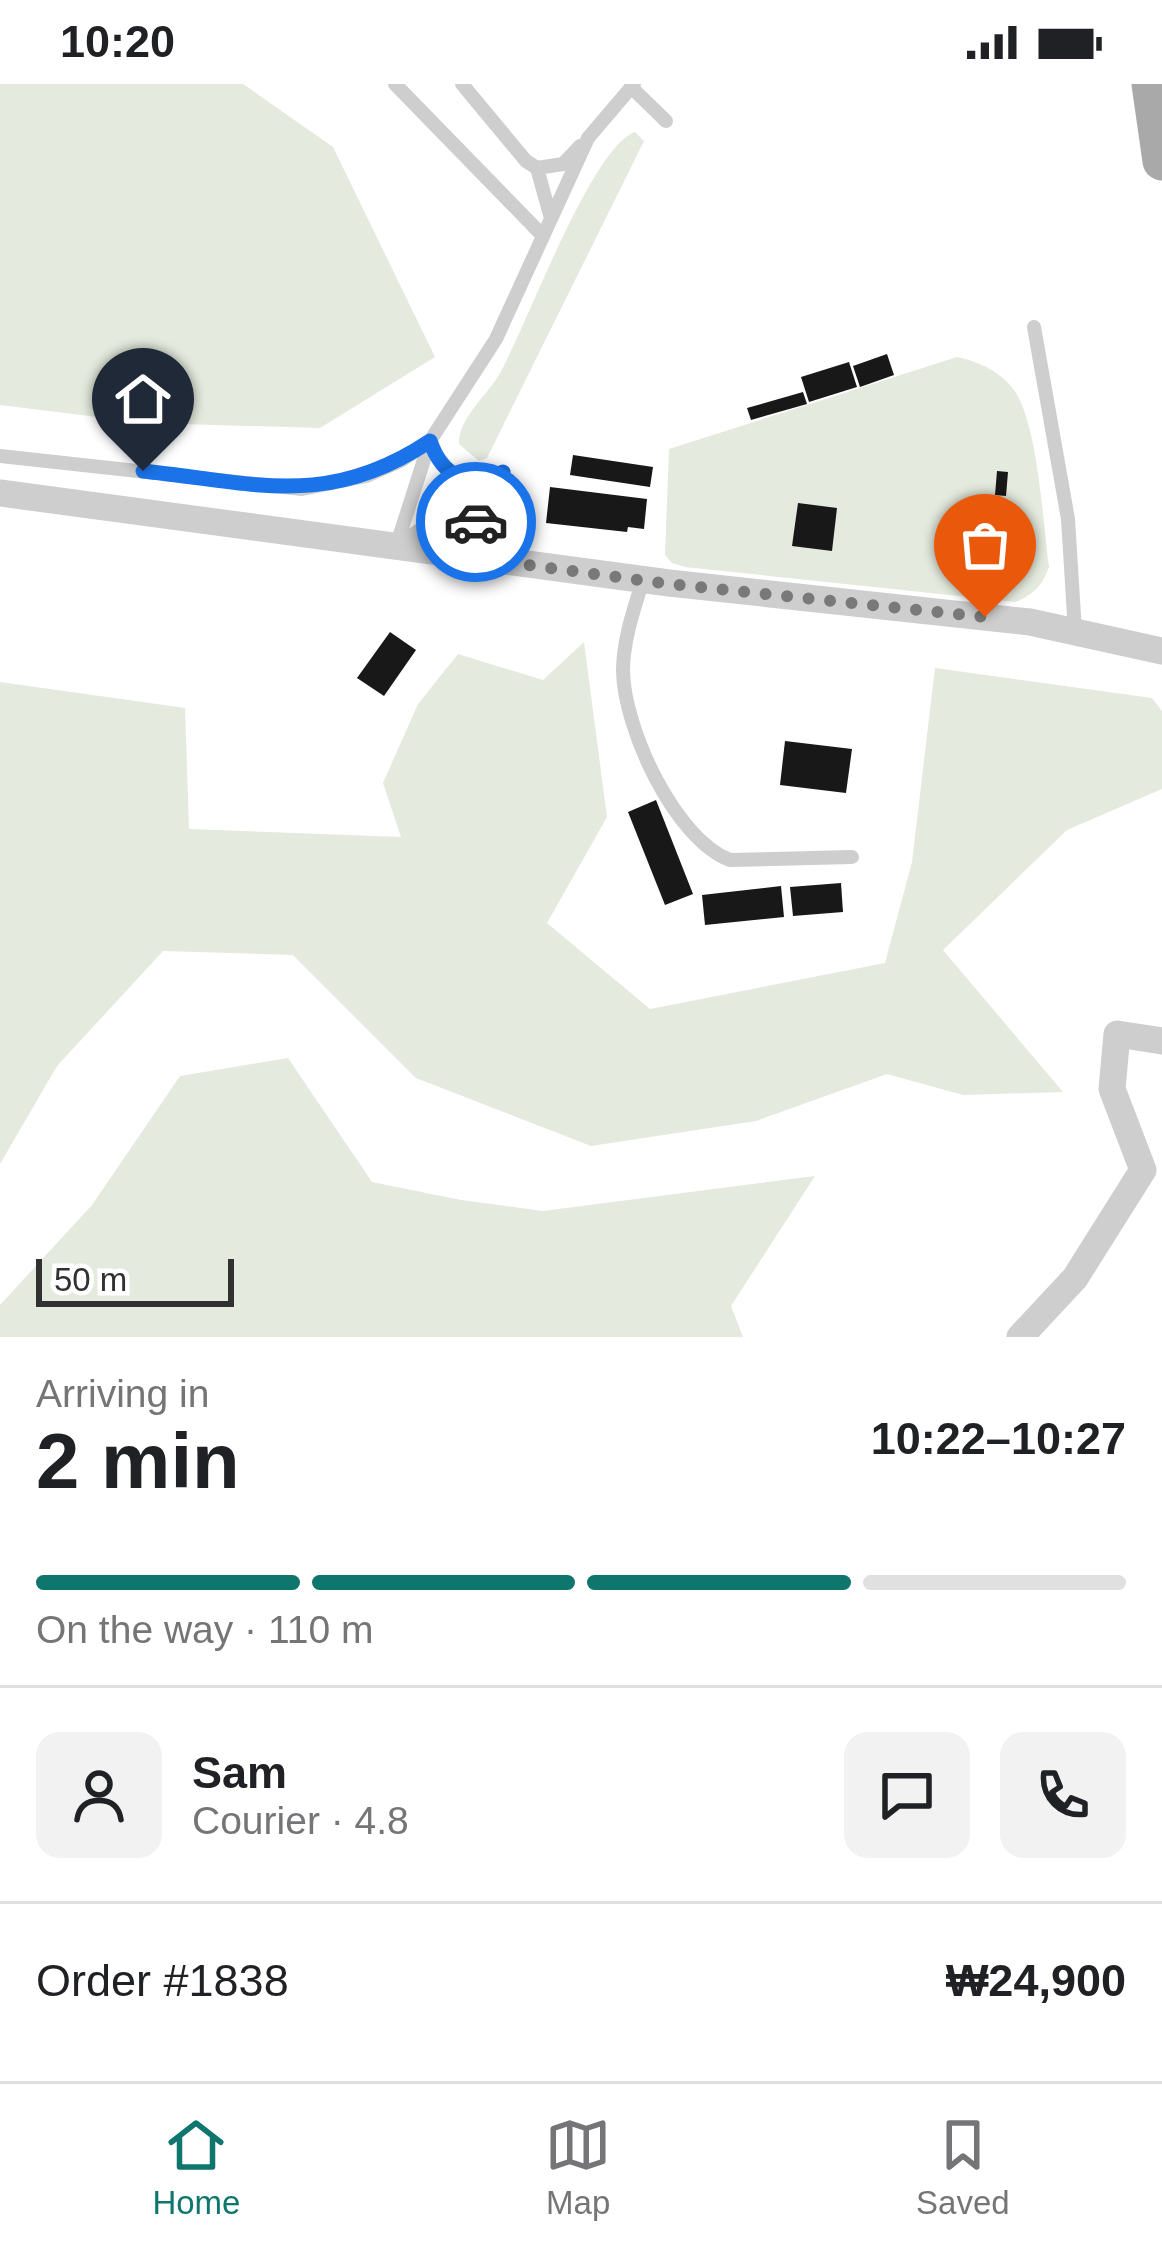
<!DOCTYPE html>
<meta charset="utf-8">
<style>
body{margin:0;font-family:Helvetica,sans-serif;background:#f2f2f2;color:#202124;height:100vh;display:flex;flex-direction:column;font-size:45px;white-space:nowrap}
*{box-sizing:border-box;margin:0}
p{font-size:39px;color:#757577}
.icon{flex:none;width:66px;height:66px;fill:none;stroke:currentColor;stroke-width:2;stroke-linecap:round;stroke-linejoin:round}
.map{position:relative;height:1253px;overflow:hidden}
.sheet{display:flex;flex-direction:column;background:#fff;flex:1}
.sheet>*{flex:none}
.scale{position:absolute;left:36px;bottom:30px;width:198px;box-sizing:border-box;padding-left:12px;border:6px solid #313131;border-top:0;font-size:33px;line-height:42px;white-space:nowrap;color:#313131;-webkit-text-stroke:9px #fff;paint-order:stroke}
.pin{position:absolute;display:grid;place-items:center;width:102px;height:102px;color:#fff;margin:-123px -51px;border-radius:50% 50% 50% 0;rotate:-45deg;box-shadow:0 0 12px #0007}
.pin .icon{rotate:45deg}
.courier{position:absolute;display:grid;place-items:center;width:120px;height:120px;margin:-60px;border:9px solid #1a73e8;border-radius:50%;background:#fff;color:#222;box-shadow:0 3px 15px #0007}
.head em{font-style:normal;font-weight:600}
.head div{display:flex;flex-direction:column-reverse}
.head{display:flex;align-items:center;justify-content:space-between;height:204px;padding:0 36px}
h1{font-size:78px;font-weight:600;line-height:90px}
.bar{display:grid;grid-template-columns:repeat(4,1fr);gap:18px 12px;align-content:center;height:144px;padding:0 36px}
.bar i{height:15px;border-radius:9px;background:#e0e0e0}
.bar .current{background:#0f766e}
.bar p{grid-column:span 4}
.line{display:flex;align-items:center;gap:30px;padding:0 36px;border-top:3px solid #e0e0e0}
.line div{flex:1}
.round{display:grid;place-items:center;flex:none;width:126px;height:126px;border-radius:24px;background:#f2f2f2}
.status{display:flex;justify-content:space-between;align-items:center;height:84px;padding:0 60px;background:#fff;direction:ltr}
.status svg{height:33px;fill:currentColor}
.tabs{display:flex;justify-content:space-around;align-items:center;height:168px;border-top:3px solid #e0e0e0;background:#fff;font-size:33px;color:#757577}
.tabs a{display:grid;justify-items:center;gap:6px}
.tabs .current{color:#0f766e}
.map>svg:first-child{display:block}
.green{fill:#e4eadd}
.building{fill:#181818}
.lines{fill:none;stroke-linecap:round;stroke-linejoin:round}
.service{stroke:#cecece;stroke-width:14}
.minor{stroke:#cecece;stroke-width:27}
.primary{stroke:#a9a9a9;stroke-width:39}
.done{stroke:#797979;stroke-width:12;stroke-dasharray:0 21.6}
.route{stroke:#1a73e8;stroke-width:15}
</style>
<div class="status"><b>10:20</b><svg viewBox="0 0 49 12"><path d="M0 12V9h3v3zM5 12V6h3v6zM10 12V3h3v9zM15 12V0h3v12zM26 1h20v11H26zM47 4h2v5h-2z"/></svg></div>
<div class="map">
<svg width="1162" height="1253" viewBox="0 0 1162 1253">
<rect width="100%" height="100%" fill="#fff"/>
<g class="green">
<path d="M0,0H243L333,63L435,273L320,344L146,339L0,321Z"/>
<path d="M635,48L644,57L487,374L479,377L459,360C458,334 488,311 500,289C526,243 592,62 635,48Z"/>
<path d="M957,273C979,278 1000,287 1014,306C1038,340 1043,439 1049,483C1042,502 1034,510 1016,518L685,483L672,479L665,471L669,365Z"/>
<path d="M584,558L607,733L547,839L650,925L885,879L912,778L935,584L1152,614L1162,627V705L1067,746L943,866L1063,1008L963,1011L887,990L756,1037L591,1062L416,994L293,871L163,867L57,982L0,1080V598L185,624L189,745L401,753L383,699L418,620L458,570L543,596Z"/>
<path d="M288,974L372,1098L461,1116L543,1127L815,1092L731,1222L743,1253H0V1221L92,1121L180,992Z"/>
</g>
<g class="building">
<path d="M887,270L894,291L860,303L853,282Z"/>
<path d="M849,278L857,303L809,318L801,293Z"/>
<path d="M803,308L807,320L751,336L747,324Z"/>
<path d="M573,371L653,383L650,403L570,391Z"/>
<path d="M997,387L1008,388L1006,412L995,411Z"/>
<path d="M550,403L647,415L644,445L628,443L627,448L546,439Z"/>
<path d="M798,419L837,424L832,467L792,462Z"/>
<path d="M390,548L416,566L384,612L357,594Z"/>
<path d="M785,657L852,665L846,709L780,701Z"/>
<path d="M656,716L693,810L665,821L628,728Z"/>
<path d="M841,799L843,828L793,832L790,803Z"/>
<path d="M781,802L784,833L705,841L702,811Z"/>
</g>
<g class="lines">
<g class="service">
<path d="M395,0L543,152"/>
<path d="M462,0L526,77L537,84L563,80L580,62"/>
<path d="M631,3L666,37"/>
<path d="M537,84L550,131"/>
<path d="M1034,243L1068,435L1075,548"/>
<path d="M0,372L302,405L366,392L402,376L430,357C443,394 469,405 503,388"/>
<path d="M399,460L489,398"/>
<path d="M396,463L430,357L496,255L588,54L634,0"/>
<path d="M483,475C468,452 477,423 491,402"/>
<path d="M643,496C634,525 623,556 623,587C624,645 675,755 730,776L852,773"/>
</g>
<g class="minor">
<path d="M0,409L669,499L1030,538L1162,567"/>
<path d="M1020,1253L1075,1194L1143,1086L1112,1005L1117,950L1162,957"/>
</g>
<path class="primary" d="M1151,0L1162,77"/>
</g>
<g class="lines">
<path class="done" d="M476,438V465L483,475L669,500L985,533"/>
<path class="route" d="M143,387C256,399 328,425 430,357C443,394 469,404 503,388L483,414L476,438"/>
</g>
</svg>
<div class="scale">50 m</div>
<div class="pin" style="left:985px;top:533px;background:#ea580c"><svg class="icon" aria-label="bag" viewBox="0 0 24 24"><path d="M5 8h14l-1 12H6zM9 8a3 3 0 0 1 6 0"/></svg></div>
<div class="pin" style="left:143px;top:387px;background:#1f2937"><svg class="icon" aria-label="home" viewBox="0 0 24 24"><path d="M3 11l9-7 9 7M6 9v11h12V9"/></svg></div>
<div class="courier" style="left:476px;top:438px"><svg class="icon" aria-label="car" viewBox="0 0 24 24"><path d="M5 17H2v-5l4-1 3-4h7l3 4 3 1v5h-3M9 17h6M6 11h13"/><circle cx="7" cy="17" r="2"/><circle cx="17" cy="17" r="2"/></svg></div>
</div>
<section class="sheet">
<div class="head"><div><h1>2 min</h1><p>Arriving in</p></div><em>10:22–10:27</em></div>
<div class="bar"><i class="current"></i><i class="current"></i><i class="current"></i><i></i><p>On the way · 110 m</p></div>
<div class="line" style="height:216px"><a class="round"><svg class="icon" aria-label="person" viewBox="0 0 24 24"><circle cx="12" cy="8" r="4"/><path d="M4 21q1-7 8-7t8 7"/></svg></a><div><b>Sam</b><p>Courier · 4.8</p></div><a class="round"><svg class="icon" aria-label="chat" viewBox="0 0 24 24"><path d="M4 5h16v11H9l-5 4z"/></svg></a><a class="round"><svg class="icon" aria-label="phone" viewBox="0 0 24 24"><path d="M5 4h4l2 5-3 2q2 4 5 5l2-3 5 2v4C11 20 4 13 5 4z"/></svg></a></div>
<div class="line" style="height:156px"><div>Order #1838</div><b>₩24,900</b></div>
</section>
<nav class="tabs">
<a class="current"><svg class="icon" aria-label="home" viewBox="0 0 24 24"><path d="M3 11l9-7 9 7M6 9v11h12V9"/></svg>Home</a>
<a><svg class="icon" aria-label="map" viewBox="0 0 24 24"><path d="M3 6l6-2 6 2 6-2v14l-6 2-6-2-6 2zM9 4v14M15 6v14"/></svg>Map</a>
<a><svg class="icon" aria-label="saved" viewBox="0 0 24 24"><path d="M7 4h10v16l-5-4-5 4z"/></svg>Saved</a>
</nav>
